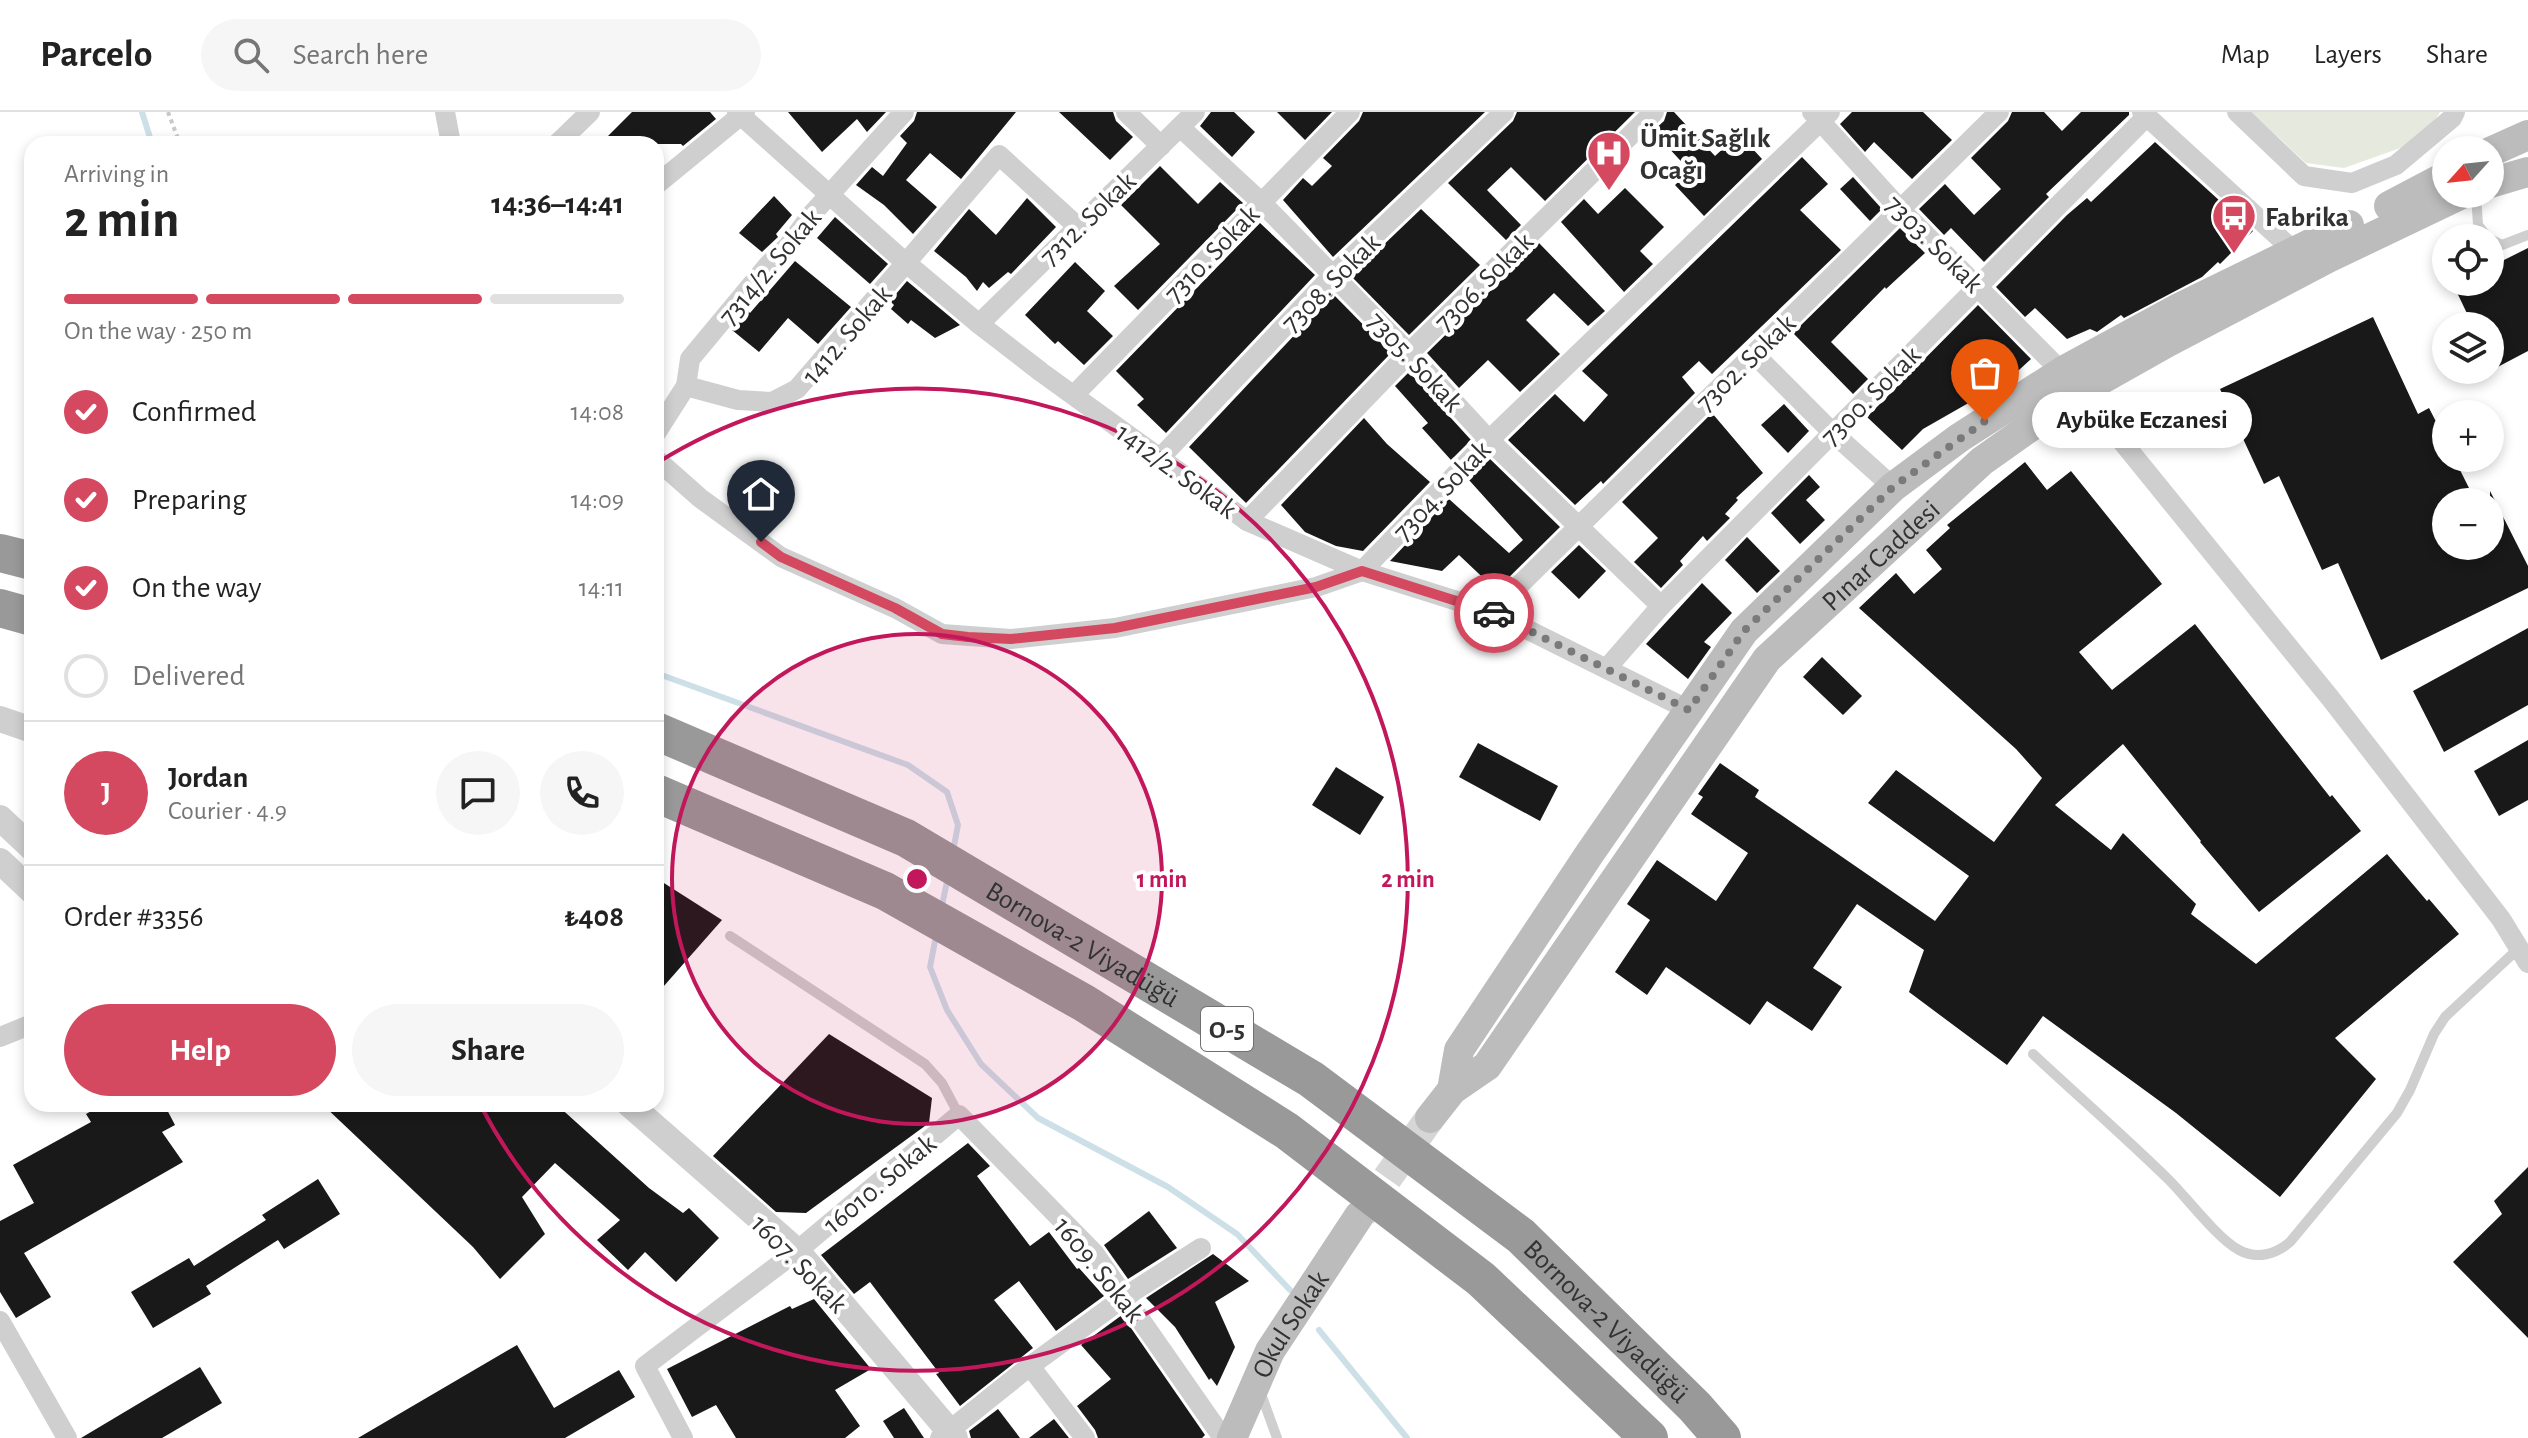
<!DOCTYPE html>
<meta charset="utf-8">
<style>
body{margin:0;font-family:"Alegreya Sans",sans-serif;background:#f6f6f6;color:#222;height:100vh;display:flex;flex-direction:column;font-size:30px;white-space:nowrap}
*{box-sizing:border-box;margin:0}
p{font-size:26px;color:#767676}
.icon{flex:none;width:44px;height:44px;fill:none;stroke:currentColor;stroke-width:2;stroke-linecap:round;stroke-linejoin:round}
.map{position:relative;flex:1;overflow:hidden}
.side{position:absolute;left:24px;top:24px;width:640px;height:976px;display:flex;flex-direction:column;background:#fff;border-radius:24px;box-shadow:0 4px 12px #0003}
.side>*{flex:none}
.needle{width:52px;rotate:243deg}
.buttons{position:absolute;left:2432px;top:24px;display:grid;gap:16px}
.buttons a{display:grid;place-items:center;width:72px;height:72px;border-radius:50%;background:#fff;box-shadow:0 4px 12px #0003;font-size:40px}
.pin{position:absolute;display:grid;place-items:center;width:68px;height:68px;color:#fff;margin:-82px -34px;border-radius:50% 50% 50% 0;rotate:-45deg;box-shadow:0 0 8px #0007}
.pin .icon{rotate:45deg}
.courier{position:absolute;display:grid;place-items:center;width:80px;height:80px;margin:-40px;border:6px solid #d44860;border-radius:50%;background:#fff;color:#222;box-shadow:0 2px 10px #0007}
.bubble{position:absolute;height:56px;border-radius:28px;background:#fff;box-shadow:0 4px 12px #0003;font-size:26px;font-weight:700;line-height:56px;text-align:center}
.overview em{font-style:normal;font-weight:700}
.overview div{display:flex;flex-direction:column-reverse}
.overview{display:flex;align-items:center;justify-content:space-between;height:136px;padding:0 40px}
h1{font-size:52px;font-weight:700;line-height:60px}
.bar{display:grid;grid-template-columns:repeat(4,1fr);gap:12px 8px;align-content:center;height:96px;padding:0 40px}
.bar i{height:10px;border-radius:6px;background:#e0e0e0}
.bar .active{background:#d44860}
.bar p{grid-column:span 4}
.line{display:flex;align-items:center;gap:20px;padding:0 40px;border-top:2px solid #e0e0e0}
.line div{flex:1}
.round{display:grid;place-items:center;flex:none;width:84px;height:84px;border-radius:42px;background:#f6f6f6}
ol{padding:0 40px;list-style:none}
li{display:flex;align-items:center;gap:24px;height:88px}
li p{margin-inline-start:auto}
li .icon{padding:8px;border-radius:50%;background:#d44860;color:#fff;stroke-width:4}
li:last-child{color:#767676}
li i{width:44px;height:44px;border:4px solid #e0e0e0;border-radius:50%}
.button{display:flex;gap:16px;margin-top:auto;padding:16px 40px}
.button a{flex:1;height:92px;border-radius:48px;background:#d44860;color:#fff;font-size:32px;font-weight:700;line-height:92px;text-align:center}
.button a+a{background:#f6f6f6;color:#222}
header{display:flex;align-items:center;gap:48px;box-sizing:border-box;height:112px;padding:0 40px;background:#fff;border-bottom:2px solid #e0e0e0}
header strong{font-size:38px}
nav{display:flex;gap:44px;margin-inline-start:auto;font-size:28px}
.search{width:560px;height:72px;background:#f6f6f6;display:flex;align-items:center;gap:20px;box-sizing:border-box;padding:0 28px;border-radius:44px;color:#767676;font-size:30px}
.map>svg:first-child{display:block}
.green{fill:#e6eade}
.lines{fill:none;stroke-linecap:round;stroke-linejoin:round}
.stream{stroke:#cde0e8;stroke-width:6}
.building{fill:#191919}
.secondary-tunnel{stroke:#d6d6d6;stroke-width:30;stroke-dasharray:30 15;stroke-linecap:butt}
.path{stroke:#c9c9c9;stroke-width:4;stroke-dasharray:4 4;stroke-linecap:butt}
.service{stroke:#cfcfcf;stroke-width:10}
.minor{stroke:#cfcfcf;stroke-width:20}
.tertiary{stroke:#cfcfcf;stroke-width:26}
.secondary{stroke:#bcbcbc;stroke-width:30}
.motorway{stroke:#999;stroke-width:38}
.motorway-bridge{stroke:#999;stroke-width:38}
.done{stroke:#7a7a7a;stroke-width:8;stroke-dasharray:0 14.4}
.route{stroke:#d44860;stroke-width:10}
.ring{fill:none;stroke:#c2185b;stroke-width:4}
.labels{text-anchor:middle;stroke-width:8;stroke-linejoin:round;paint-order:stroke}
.shield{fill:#fff;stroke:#707070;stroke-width:2}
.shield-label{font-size:26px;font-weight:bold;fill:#323232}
.poi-label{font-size:28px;font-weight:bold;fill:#323232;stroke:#fff;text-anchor:start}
.street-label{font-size:28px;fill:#323232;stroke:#fff}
.centre{fill:#c2185b;stroke:#fff;stroke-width:4}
.ring-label{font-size:24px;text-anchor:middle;font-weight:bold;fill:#c2185b;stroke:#fff;stroke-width:8;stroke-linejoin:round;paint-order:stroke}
</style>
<header>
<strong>Parcelo</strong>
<div class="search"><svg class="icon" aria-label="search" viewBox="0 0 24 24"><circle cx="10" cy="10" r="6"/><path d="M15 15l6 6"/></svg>Search here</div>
<nav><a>Map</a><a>Layers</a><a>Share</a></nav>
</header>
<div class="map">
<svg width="2528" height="1326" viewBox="0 0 2528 1326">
<rect width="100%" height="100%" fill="#fff"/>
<path class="green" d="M2251,0H2440L2423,28L2344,56L2306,51Z"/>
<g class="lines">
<g class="stream">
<path d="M142,0L152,32"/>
<path d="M656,561L908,653L947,680L958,713L953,739"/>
<path d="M941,798L948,765"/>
<path d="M936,824L930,855L947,898L981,952L1038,1006L1168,1075L1237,1122L1290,1178"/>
<path d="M1319,1218L1407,1326"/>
</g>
</g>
<g class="building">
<path d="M632,0H710L716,7L683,34L681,32H600Z"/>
<path d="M788,0H886L867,20L857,7L822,40Z"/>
<path d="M917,0H1016L961,67L930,41L906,68L937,95L913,122L884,93L856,73L872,55L883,64L907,31L900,24L914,9Z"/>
<path d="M1059,0H1113L1116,9L1133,25L1110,48Z"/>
<path d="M1211,0H1234L1255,20L1232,45L1200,14Z"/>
<path d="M1277,0H1332L1305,28Z"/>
<path d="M1363,0H1485L1333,145L1283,88L1303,66L1312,74L1332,54L1323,46L1359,9Z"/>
<path d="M1517,0H1635L1545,89L1511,55L1487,78L1521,113L1506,128L1448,71L1513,9Z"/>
<path d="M1667,0H1674L1715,44L1739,22L1762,47L1704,104L1675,73L1690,59L1653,19L1664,9Z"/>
<path d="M1852,0H1923L1952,28L1912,67L1874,30L1865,40L1840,12Z"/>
<path d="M2012,0H2044L2062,19L2081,0H2129V3L2046,82L2049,85L1984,150L1951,116L1944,123L1919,97L1945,72L1974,103L2001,77L1971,46L2008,9Z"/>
<path d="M2155,30L2253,119L2220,152L2218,150L2202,165L2124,206L2121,203L2097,220L2090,217L2067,227L2035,196L2025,205L1996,175L2067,103L2087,86L2091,90Z"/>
<path d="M1802,45L1828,72L1800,98L1841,138L1712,262L1699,249L1682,265L1695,281L1603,372L1601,369L1575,393L1508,328L1555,282L1584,310L1608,283L1582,259Z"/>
<path d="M1160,54L1198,92L1220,70L1243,91L1138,198L1114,174L1160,132L1121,93Z"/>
<path d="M1853,65L1882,97L1870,109L1840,77Z"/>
<path d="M1625,76L1664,115L1640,139L1653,152L1624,180L1561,110L1584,87L1598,102Z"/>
<path d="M774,84L792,103L776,122L778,125L762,140L739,121Z"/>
<path d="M1027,86L1056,115L1011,162L1008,160L989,176L983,170L977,179L966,165L934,139L969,97L996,123Z"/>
<path d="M1421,97L1480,153L1409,223L1351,164Z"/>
<path d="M835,105L888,152L870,172L817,126Z"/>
<path d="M1260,111L1315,163L1166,321L1137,293L1144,287L1116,259Z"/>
<path d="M1900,116L1925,141L1886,177L1885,175L1831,230L1868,267L1853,282L1793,221Z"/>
<path d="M1539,131L1605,199L1588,214L1554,181L1526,208L1560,242L1520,280L1488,248L1459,276L1427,241Z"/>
<path d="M2528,136V239L2490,259V214H2473L2452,170H2490V155Z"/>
<path d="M795,149L851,195L818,232L788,206L759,240L732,218L748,199L750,201Z"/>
<path d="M1075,150L1105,179L1087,199L1113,224L1084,253L1058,229L1055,232L1025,203Z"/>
<path d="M907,169L960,213L935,226L911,208L908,212L891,197L894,193L890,189Z"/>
<path d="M1333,182L1391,241L1246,391L1189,335Z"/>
<path d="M1978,193L2031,247L2007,269L1923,317L1902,338L1867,305Z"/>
<path d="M2373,205L2418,302L2429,296L2446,329V346H2454L2476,390H2446V434H2490V379L2528,454V476L2381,548L2338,451L2322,458L2279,364L2264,372L2220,277Z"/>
<path d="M1409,260L1471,328L1451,348L1422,316L1428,311L1395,274Z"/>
<path d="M1784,292L1809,319L1788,341L1761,313Z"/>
<path d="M1712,301L1763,361L1736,386L1738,388L1725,402L1730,406L1707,429L1703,424L1680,449L1683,453L1661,476L1634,450L1658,426L1622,390Z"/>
<path d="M1364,306L1387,332L1430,370L1363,439L1336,434L1305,420L1281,393Z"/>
<path d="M1489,346L1560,415L1496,478L1459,443L1442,459L1390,449L1449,387L1509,441L1523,428L1469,368Z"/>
<path d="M2025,350L2047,378L2071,359L2162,472L2079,540L2112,578L2195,512L2330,685L2332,683L2361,719L2259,800L2200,730L2201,729L2123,632L2055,693L2111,738L2123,721L2196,792L2191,802L2256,852L2387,742L2427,789L2429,787L2459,822L2335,926L2376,967L2280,1085L2176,1001L2043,904L2007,953L1909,880L1924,838L1857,792L1813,856L1842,875L1812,919L1767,889L1750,913L1666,855L1647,883L1615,860L1650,808L1627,792L1657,748L1716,789L1748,741L1691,702L1703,685L1698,682L1720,651L1759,678L1755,685L1935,809L1969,764L1868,691L1896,658L1994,730L2042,666L2016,637L1859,496L1896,461L1914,482L1942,457L1926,438L1950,416L1947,413Z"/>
<path d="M1809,363L1820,375L1806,388L1825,408L1800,432L1771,401Z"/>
<path d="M1747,425L1780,459L1757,481L1725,448Z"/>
<path d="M1579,433L1606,459L1579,487L1551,460Z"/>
<path d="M1702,471L1732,501L1704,530L1711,535L1688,567L1646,532Z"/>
<path d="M2528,516V593L2444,640L2413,579Z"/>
<path d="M1822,545L1862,584L1843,603L1803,565Z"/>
<path d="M2528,628V688L2499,704L2474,659Z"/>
<path d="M1478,631L1558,674L1540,709L1459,665Z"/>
<path d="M1336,655L1384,685L1360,723L1312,693Z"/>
<path d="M656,766L722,808L656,883Z"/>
<path d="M829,922L932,986L929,1011L806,1101L776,1100L713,1044Z"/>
<path d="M104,992H164L175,1013L162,1020L183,1050L24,1141L51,1185L16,1206L0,1180V1109L34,1091L13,1053L91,1010L86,1002Z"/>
<path d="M322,992H556L649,1076L683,1101L689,1096L719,1126L676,1170L645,1140L628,1158L597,1128L620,1108L555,1051L522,1085L545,1122L500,1167L473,1135Z"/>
<path d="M968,1031L990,1054L977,1064L1030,1134L1049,1120L1077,1157L1079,1156L1104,1184L1056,1219L1019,1169L994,1188L1033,1236L960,1294L936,1262L939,1261L870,1170L854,1182L821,1143Z"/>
<path d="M2528,1055V1226L2453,1150L2502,1102L2494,1089Z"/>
<path d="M318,1067L340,1102L284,1137L278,1128L206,1174L211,1182L153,1216L131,1180L189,1146L194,1154L266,1108L262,1103Z"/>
<path d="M1149,1099L1177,1136L1128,1167L1104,1133Z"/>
<path d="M1213,1142L1249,1169L1215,1190L1235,1235L1217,1274L1211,1266L1209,1268L1175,1215L1146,1186Z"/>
<path d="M814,1187L871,1257L835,1278L860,1314L845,1326H736L716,1293L692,1305L667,1257L790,1194L792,1197Z"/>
<path d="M1122,1203L1205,1323L1202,1326H1098L1095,1318L1077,1294L1111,1267L1081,1233Z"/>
<path d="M517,1233L554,1296L619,1258L635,1285L565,1326H358Z"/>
<path d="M200,1255L222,1291L162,1326H81Z"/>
<path d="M904,1296L924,1326H894L883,1309Z"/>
<path d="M998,1297L1020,1326H971L969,1319Z"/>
<path d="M1054,1307L1069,1326H1029Z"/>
</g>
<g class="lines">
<path class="secondary-tunnel" d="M1361,1103L1430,1006"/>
<path class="path" d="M168,0L180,32"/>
<g class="service">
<path d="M2476,82L2478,113L2488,126"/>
<path d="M2490,127L2502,133L2528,123"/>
<path d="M730,824L925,952L942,971L959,1003"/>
<path d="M2033,942C2078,984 2125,1025 2169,1068C2188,1087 2217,1126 2239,1138C2257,1148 2276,1142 2290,1130L2397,1001L2410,978L2434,922L2445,905L2519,836"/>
<path d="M1260,1279L1277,1326"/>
</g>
<g class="minor">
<path d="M445,0L451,32"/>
<path d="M737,0L898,144L979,212L1041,260L1247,409L1362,459L1492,500L1689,598"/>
<path d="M1126,0L1161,34"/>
<path d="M1812,0L1899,96L2081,279L2331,587L2501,807L2528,851"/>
<path d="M2142,0L2294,139L2299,148"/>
<path d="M2237,0L2304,64L2352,71L2396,53L2452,6L2455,0"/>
<path d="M1180,15L1261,90L1409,241L1489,328L1661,494L1607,556"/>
<path d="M557,32L590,0"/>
<path d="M656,73L745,0"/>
<path d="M979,212L1195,0"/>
<path d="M1755,243L1833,321L1893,375"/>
<path d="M686,274L738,288L772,290L797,277L999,43L1078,115"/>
<path d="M1074,283L1350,0"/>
<path d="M656,321L686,274L690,247L769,152L788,134L812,102L904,0"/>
<path d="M1161,345L1333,163L1504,0"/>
<path d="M656,347L700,386L781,445L895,496L942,522L1011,527L1115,516L1316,475L1362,459L1489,328L1830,0"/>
<path d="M1247,409L1409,241L1654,0"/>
<path d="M1661,494L2147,4"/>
<path d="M1492,500L1999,0"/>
<path d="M0,925L32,912"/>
<path d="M0,1209L67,1326"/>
<path d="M1030,1254L1085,1326"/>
<path d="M683,1326L645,1254L797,1139L959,1003L1094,1141L1223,1326"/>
<path d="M940,1326L1030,1254L1126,1184L1201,1136"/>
</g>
<g class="tertiary">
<path d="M0,607L32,618"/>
<path d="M0,706L32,736"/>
<path d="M0,749L32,779"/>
<path d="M629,992L797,1139L955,1326"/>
</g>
<g class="secondary">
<path d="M2490,40L2528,23"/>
<path d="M2490,71L2528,60"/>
<path d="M2389,94L2446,64"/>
<path d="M1452,978L1459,938L1590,741L1744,519L1893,375L1959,326L2063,259L2179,196L2349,113"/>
<path id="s1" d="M1430,1006L1452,978L1487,954L1767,547L1982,349L2081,279L2168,230L2328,146L2462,82"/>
<path id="s2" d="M1232,1326L1270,1239L1359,1104"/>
</g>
<g class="motorway">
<path d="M0,441L32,449"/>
<path d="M0,496L32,505"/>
</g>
<g class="motorway-bridge">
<path id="s3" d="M656,619L906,726L1311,967L1521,1124L1695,1295L1722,1326"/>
<path d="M656,681L885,779L1084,891L1287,1019L1481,1167L1649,1326"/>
</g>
</g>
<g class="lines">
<path class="done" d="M1494,501L1689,598L1744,519L1893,375L1985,309"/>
<path class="route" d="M761,430L781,445L895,496L942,522L968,525L1011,527L1115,516L1316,475L1362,459L1494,501"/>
</g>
<circle cx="917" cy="767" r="245" fill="#c2185b" fill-opacity=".12"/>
<g class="ring">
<circle cx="917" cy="767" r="245"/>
<path d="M657 351A491 491 0 1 1 481 994"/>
</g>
<defs>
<g id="hospital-pin" transform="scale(2.3)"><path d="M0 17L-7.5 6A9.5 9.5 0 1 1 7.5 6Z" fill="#d44860" stroke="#fff"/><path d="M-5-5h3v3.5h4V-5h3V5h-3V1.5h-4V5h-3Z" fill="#fff"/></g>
<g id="bus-pin" transform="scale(2.3)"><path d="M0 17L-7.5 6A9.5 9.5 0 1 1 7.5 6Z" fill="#d44860" stroke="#fff"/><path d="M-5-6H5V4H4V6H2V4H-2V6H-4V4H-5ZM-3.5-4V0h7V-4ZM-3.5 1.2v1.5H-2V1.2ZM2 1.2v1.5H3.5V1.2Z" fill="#fff"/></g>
</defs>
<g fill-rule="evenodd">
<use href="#hospital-pin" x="1609" y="41"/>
<use href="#bus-pin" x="2234" y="104"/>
</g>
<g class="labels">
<rect class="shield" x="1201" y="895" width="52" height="44" rx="6"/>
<g class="shield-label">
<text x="1227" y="926">O-5</text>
</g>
<g class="poi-label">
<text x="1640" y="35">Ümit Sağlık<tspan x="1640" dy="32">Ocağı</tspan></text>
<text x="2265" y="114">Fabrika</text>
</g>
<g class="street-label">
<text transform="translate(1087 106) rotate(-44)" y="10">7312. Sokak</text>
<text transform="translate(1935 131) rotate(45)" y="10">7303. Sokak</text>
<text transform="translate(1211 141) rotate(-46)" y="10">7310. Sokak</text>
<text transform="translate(769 154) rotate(-50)" y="10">7314/2. Sokak</text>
<text transform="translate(1483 169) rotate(-45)" y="10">7306. Sokak</text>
<text transform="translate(1330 170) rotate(-45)" y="10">7308. Sokak</text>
<text transform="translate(846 222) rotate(-49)" y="10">1412. Sokak</text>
<text transform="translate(1416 249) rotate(47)" y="10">7305. Sokak</text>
<text transform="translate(1745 250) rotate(-44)" y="10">7302. Sokak</text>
<text transform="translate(1870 283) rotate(-45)" y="10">7300. Sokak</text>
<text transform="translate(1177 358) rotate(36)" y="10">1412/2. Sokak</text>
<text transform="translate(1441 378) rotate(-46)" y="10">7304. Sokak</text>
<text dy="10" stroke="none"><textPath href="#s1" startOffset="726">Pınar Caddesi</textPath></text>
<text dy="10" stroke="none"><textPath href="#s3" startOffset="478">Bornova-2 Viyadüğü</textPath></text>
<text transform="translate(879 1071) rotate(-40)" y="10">16010. Sokak</text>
<text transform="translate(800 1151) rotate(46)" y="10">1607. Sokak</text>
<text transform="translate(1100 1157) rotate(51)" y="10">1609. Sokak</text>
<text dy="10" stroke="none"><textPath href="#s3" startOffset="1126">Bornova-2 Viyadüğü</textPath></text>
<text dy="10" stroke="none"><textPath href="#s2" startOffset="128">Okul Sokak</textPath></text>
</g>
</g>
<circle cx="917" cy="767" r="12" class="centre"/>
<g class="ring-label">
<text x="1162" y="775">1 min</text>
<text x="1408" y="775">2 min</text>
</g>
</svg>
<div class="buttons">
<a><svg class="needle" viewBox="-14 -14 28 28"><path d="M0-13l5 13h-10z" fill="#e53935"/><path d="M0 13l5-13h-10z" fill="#767676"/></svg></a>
<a><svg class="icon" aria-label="locate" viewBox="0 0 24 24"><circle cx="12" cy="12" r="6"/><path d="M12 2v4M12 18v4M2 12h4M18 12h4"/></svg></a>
<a><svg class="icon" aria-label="layers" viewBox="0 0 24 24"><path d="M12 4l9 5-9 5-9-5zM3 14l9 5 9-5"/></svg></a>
<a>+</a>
<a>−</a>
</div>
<div class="pin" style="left:1985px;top:309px;background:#ea580c"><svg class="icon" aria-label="bag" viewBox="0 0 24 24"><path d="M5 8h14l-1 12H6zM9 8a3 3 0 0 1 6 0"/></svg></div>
<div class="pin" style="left:761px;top:430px;background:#1f2937"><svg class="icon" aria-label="home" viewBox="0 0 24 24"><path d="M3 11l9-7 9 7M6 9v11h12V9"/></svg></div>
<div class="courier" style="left:1494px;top:501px"><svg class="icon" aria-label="car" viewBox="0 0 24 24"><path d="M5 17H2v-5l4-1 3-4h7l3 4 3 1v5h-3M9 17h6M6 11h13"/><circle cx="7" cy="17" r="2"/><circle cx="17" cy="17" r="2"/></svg></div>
<div class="bubble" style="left:2032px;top:280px;width:220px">Aybüke Eczanesi</div>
<section class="side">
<div class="overview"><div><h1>2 min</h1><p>Arriving in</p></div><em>14:36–14:41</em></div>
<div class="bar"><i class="active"></i><i class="active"></i><i class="active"></i><i></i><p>On the way · 250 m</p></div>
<ol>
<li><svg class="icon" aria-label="check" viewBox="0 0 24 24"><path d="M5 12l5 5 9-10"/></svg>Confirmed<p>14:08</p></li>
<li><svg class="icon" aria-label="check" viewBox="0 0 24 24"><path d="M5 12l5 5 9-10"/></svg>Preparing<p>14:09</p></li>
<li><svg class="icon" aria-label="check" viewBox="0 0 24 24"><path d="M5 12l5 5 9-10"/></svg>On the way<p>14:11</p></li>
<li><i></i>Delivered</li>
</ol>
<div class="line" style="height:144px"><b class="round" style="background:#d44860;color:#fff">J</b><div><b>Jordan</b><p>Courier · 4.9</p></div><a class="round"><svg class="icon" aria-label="chat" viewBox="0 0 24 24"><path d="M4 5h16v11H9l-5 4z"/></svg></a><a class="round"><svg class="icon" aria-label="phone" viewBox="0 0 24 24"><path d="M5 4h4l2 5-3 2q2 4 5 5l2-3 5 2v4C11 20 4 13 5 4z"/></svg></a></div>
<div class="line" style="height:104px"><div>Order #3356</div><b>₺408</b></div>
<div class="button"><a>Help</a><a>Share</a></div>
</section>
</div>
